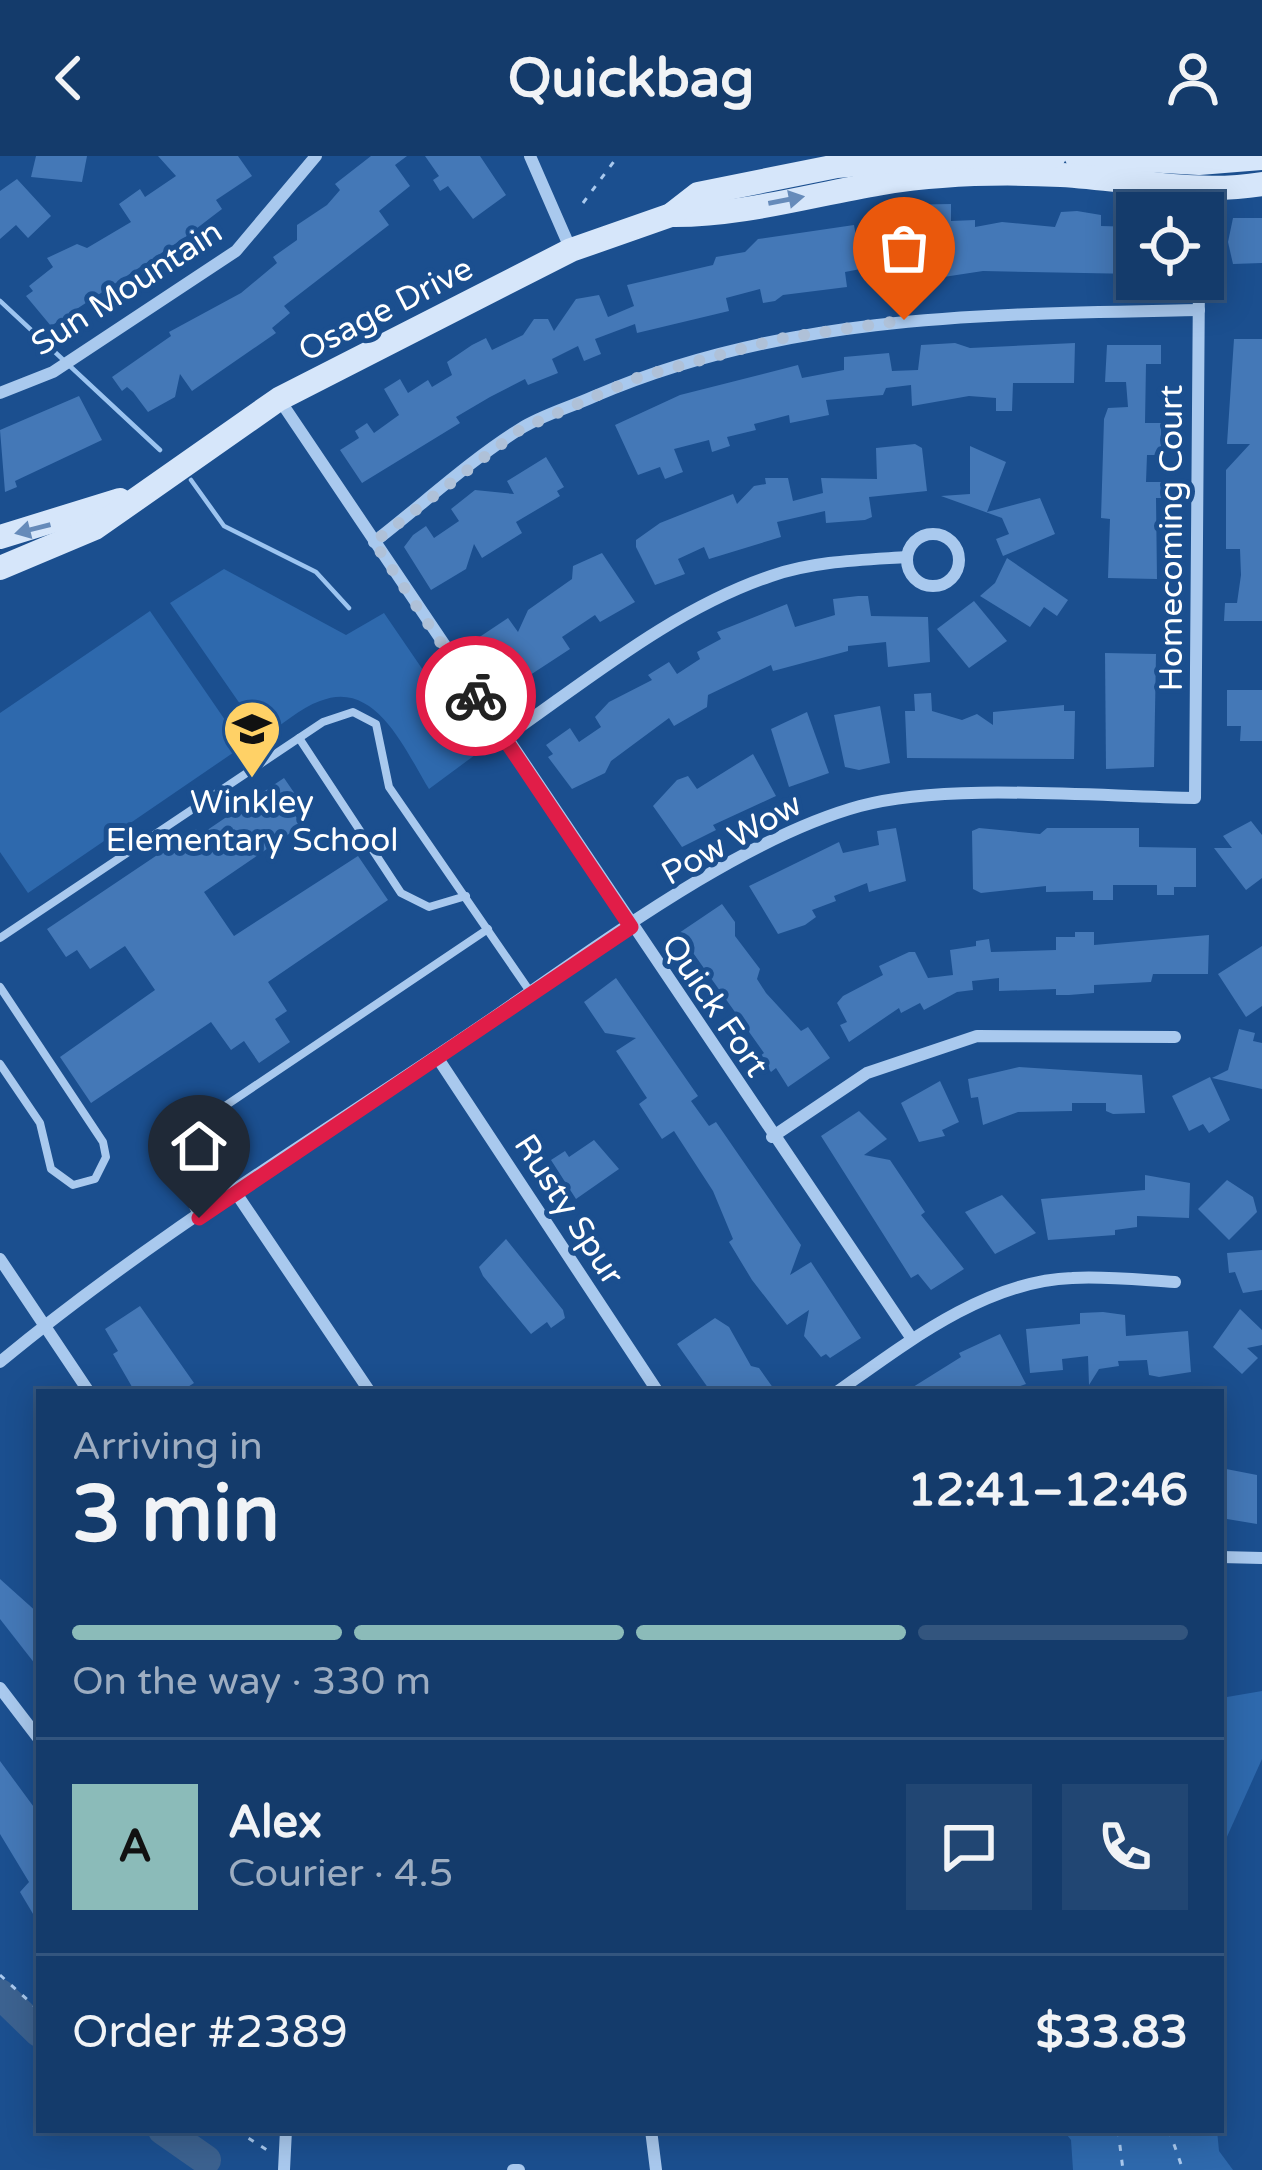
<!DOCTYPE html>
<meta charset="utf-8">
<style>
body{margin:0;font-family:"Varela Round",sans-serif;background:#214673;color:#f1f3f6;height:100vh;display:flex;flex-direction:column;font-size:45px;white-space:nowrap}
*{box-sizing:border-box;margin:0}
p{font-size:39px;color:#9dadc1}
.icon{flex:none;width:66px;height:66px;fill:none;stroke:currentColor;stroke-width:2;stroke-linecap:round;stroke-linejoin:round}
.map{position:relative;flex:1;overflow:hidden}
.panel{position:absolute;left:36px;top:1233px;width:1188px;height:744px;display:flex;flex-direction:column;background:#143b6b;border-radius:0px;box-shadow:0 6px 30px #0003,0 0 0 3px #33557e}
.panel>*{flex:none}
.fabs{position:absolute;left:1116px;top:36px;display:grid;gap:24px}
.fabs a{display:grid;place-items:center;width:108px;height:108px;border-radius:0px;background:#143b6b;box-shadow:0 6px 30px #0003,0 0 0 3px #33557e;font-size:60px}
.pin{position:absolute;display:grid;place-items:center;width:102px;height:102px;color:#fff;margin:-123px -51px;border-radius:50% 50% 50% 0;rotate:-45deg;box-shadow:0 0 12px #0007}
.pin .icon{rotate:45deg}
.courier{position:absolute;display:grid;place-items:center;width:120px;height:120px;margin:-60px;border:9px solid #e11d48;border-radius:50%;background:#fff;color:#222;box-shadow:0 3px 15px #0007}
.headline em{font-style:normal;font-weight:700}
.headline div{display:flex;flex-direction:column-reverse}
.headline{display:flex;align-items:center;justify-content:space-between;height:204px;padding:0 36px}
h1{font-size:78px;font-weight:700;line-height:90px}
.bar{display:grid;grid-template-columns:repeat(4,1fr);gap:18px 12px;align-content:center;height:144px;padding:0 36px}
.bar i{height:15px;border-radius:9px;background:#33557e}
.bar .active{background:#8bbbb9}
.bar p{grid-column:span 4}
.line{display:flex;align-items:center;gap:30px;padding:0 36px;border-top:3px solid #33557e}
.line div{flex:1}
.round{display:grid;place-items:center;flex:none;width:126px;height:126px;border-radius:0px;background:#214673}
header{display:flex;justify-content:space-between;align-items:center;height:156px;padding:0 36px;background:#143b6b;font-size:54px;font-weight:700}
.map>svg:first-child{display:block}
.green{fill:#2e69ad}
.lines{fill:none;stroke-linecap:round;stroke-linejoin:round}
.stream{stroke:#9cc4f0;stroke-width:4.5}
.river{stroke:#3c6290;stroke-width:30}
.building{fill:#4478b7}
.path{stroke:#a9c9ee;stroke-width:3;stroke-dasharray:6 9;stroke-linecap:butt}
.lane{stroke:#a9c9ee;stroke-width:8}
.street{stroke:#a9c9ee;stroke-width:12}
.secondary{stroke:#d6e6fa;stroke-width:24}
.oneway{fill:#668bba}
.done{stroke:#afc1d8;stroke-width:12;stroke-dasharray:0 21.6}
.route{stroke:#e11d48;stroke-width:15}
.labels{text-anchor:middle;stroke-width:10;stroke-linejoin:round;paint-order:stroke}
.street-label{font-size:33px;fill:#fff;stroke:#1b4f8f}
.poi-label{font-size:33px;fill:#fff;stroke:#1b4f8f}
</style>
<header><svg class="icon" aria-label="back" viewBox="0 0 24 24"><path d="M15 5l-7 7 7 7"/></svg>Quickbag<svg class="icon" aria-label="person" viewBox="0 0 24 24"><circle cx="12" cy="8" r="4"/><path d="M4 21q1-7 8-7t8 7"/></svg></header>
<div class="map">
<svg width="1262" height="2014" viewBox="0 0 1262 2014">
<rect width="100%" height="100%" fill="#1b4f8f"/>
<g class="green">
<path d="M224,413L346,479L384,457L479,596L429,633C406,596 376,522 320,545C300,552 281,570 263,581L170,447Z"/>
<path d="M150,455L243,590L28,737L0,696V557Z"/>
<path d="M1262,1535V1603L1221,1694V1568L1227,1541Z"/>
<path d="M1063,1974H1217L1219,1995L1233,2014H1073L1071,1984Z"/>
</g>
<g class="lines">
<g class="stream">
<path d="M0,145L160,294"/>
<path d="M191,324L224,370L316,416L349,452"/>
</g>
<g class="river">
<path d="M0,1838L39,1876"/>
<path d="M163,1974L206,2004"/>
</g>
</g>
<g class="building">
<path d="M36,0H87L82,26L31,21Z"/>
<path d="M158,0H238L252,20L216,44L222,53L184,82L51,170L26,140L33,135L29,130L53,111L47,102L77,88L87,92L131,66L119,48L140,33L145,41L176,20Z"/>
<path d="M371,0H407L395,9L410,30L379,55L389,69L284,150L290,157L272,172L276,177L192,235L180,218L175,241L148,256L133,236L127,231L122,235L112,221L171,180L169,176L241,137L277,107L273,101L297,84V69L327,49L340,34L335,28Z"/>
<path d="M425,0H480L506,39L473,63L448,30L440,35L433,24L439,20Z"/>
<path d="M17,23L51,60L28,82L16,69L0,83V35Z"/>
<path d="M951,48V65L975,64V71L1002,66L1055,71L1061,56L1077,55L1101,59V70L1137,71V118L983,115L937,122V115L878,121L872,120L871,111L845,116L847,131L783,139L775,145L763,147L760,133L726,142L729,155L637,177L635,168L595,183L601,198L584,205L578,190L552,203L558,217L528,229L525,223L490,241L456,261L460,267L362,327L340,294L359,282L355,275L367,267L374,277L399,259L384,233L400,223L408,237L428,224L432,231L452,219L447,206L472,189L486,182L492,194L523,179L534,163H548L554,175L576,143L599,139L608,161L634,150L627,129L713,109L716,101L745,96L758,83L854,69L857,86L903,80L905,101L936,98L934,69H896L895,49Z"/>
<path d="M1233,62H1262V107L1233,108L1228,86Z"/>
<path d="M1234,183H1262V465H1224L1225,447H1237L1241,419L1240,393H1226V314L1250,288H1227Z"/>
<path d="M955,187L970,192L1075,187L1074,227H1013L1012,255H996V242L969,240L912,250L911,229L886,232L883,239L826,244L829,259L790,267L789,259L754,268L756,274L727,281L730,290L712,296L709,284L674,293L683,316L665,323L660,311L638,319L615,269L680,239L798,209L802,222L844,214V201L889,197L892,215L918,214L921,189Z"/>
<path d="M1107,189H1161V208H1146L1145,267H1161V299H1147L1146,326H1162L1161,342H1156L1157,423L1108,422L1110,363L1101,362L1104,263L1108,252L1128,251L1126,226H1105Z"/>
<path d="M79,240L102,284L15,325L17,331L5,336L0,274Z"/>
<path d="M915,288L922,292L927,335L869,341L872,361L865,364L826,367L825,355L777,366L781,381L709,403L704,391L678,403L685,418L655,429L636,391V384L660,367L733,338L737,348L754,330L766,328L765,322H788L793,345L823,337L821,322L877,323L876,292Z"/>
<path d="M970,290L1006,306L987,356L1040,342L1055,378L1003,400L996,383L1009,378L1002,362L941,340L970,338Z"/>
<path d="M546,301L564,331L557,335L560,340L516,366L522,377L482,402L474,388L466,413L431,434L404,391L413,379L426,370L434,382L459,365L451,353L475,334L514,338L507,325Z"/>
<path d="M602,397L635,446L600,466L595,459L562,481L570,493L504,536L472,486L508,462L518,476L528,454L572,423L573,410Z"/>
<path d="M1007,402L1068,444L1057,460L1044,451L1030,471L980,440L995,427Z"/>
<path d="M858,440H868L871,460L928,461L930,506L888,511L886,486L848,490V495L773,515L771,509L708,539L707,551L674,570L669,562L611,605L605,617L572,633L548,601L553,598L546,589L570,572L579,586L601,571L595,561L609,546L652,524L648,519L669,506L677,518L700,503L697,496L721,483L717,476L787,448L795,471L835,459L833,443Z"/>
<path d="M974,445L1007,485L969,512L937,473Z"/>
<path d="M1105,497L1156,498L1154,611L1106,613Z"/>
<path d="M1227,534H1262V585H1240L1241,570H1227Z"/>
<path d="M931,537L932,555L962,564L977,558L993,569V556L1064,549V555H1075L1074,603L907,602L905,555H915L914,538Z"/>
<path d="M880,550L890,607L859,614L845,611L834,559Z"/>
<path d="M807,556L829,617L789,631L771,573Z"/>
<path d="M753,598L776,640L713,669L716,674L682,691L653,650L677,624L688,620L697,633Z"/>
<path d="M284,622L304,651L294,658L302,669L204,736L234,780L358,700L388,744L268,826L287,855L275,863L290,886L259,907L244,885L231,894L211,866L91,947L60,901L155,834L125,790L90,813L77,794L66,801L47,773L196,673L200,679Z"/>
<path d="M1251,665L1262,679V722L1246,734L1214,692H1232L1223,680Z"/>
<path d="M896,672L906,725L869,736L867,727L834,740L836,745L812,754L816,761L805,769L778,778L749,730L839,686L843,697L879,689L877,675Z"/>
<path d="M979,672L1040,678L1047,672H1139V691L1196,692V731H1174V739H1157V729H1113V744H1093V735L1046,736V730L981,737L973,733L972,675Z"/>
<path d="M722,748L735,766V780L760,813L757,823L766,837L801,875L808,871L830,902L788,931L776,912L771,916L760,900L764,897L679,777Z"/>
<path d="M1075,776H1094V789L1209,779L1208,818H1153L1151,826L1094,829V837L1069,839H1056V833L999,835V822L972,825L973,834L957,836L924,854L920,847L901,857L899,852L849,886L840,869L847,866L837,847L843,840L883,819L879,810L909,796H915L928,822L953,819L950,794L976,790V785L989,783L991,796L1056,794V781H1075Z"/>
<path d="M1262,790V850L1246,861L1218,818Z"/>
<path d="M616,822L698,940L691,945L709,970L716,966L801,1089L790,1119L811,1106L861,1182L830,1202L826,1198L821,1201L804,1180L809,1154L787,1169L752,1124L729,1086L733,1083L713,1035L674,975L662,983L639,948L647,942L616,895L636,882L605,877L584,846Z"/>
<path d="M1239,873L1255,877L1253,885L1262,887V933L1212,922L1228,914Z"/>
<path d="M1019,911L1142,919L1145,957L1113,958L1106,955V947H1072V955L1018,956L983,969L978,941L971,942L968,923Z"/>
<path d="M1210,921L1230,964L1209,977L1203,968L1189,975L1172,940Z"/>
<path d="M940,925L959,966L942,974L945,980L919,986L901,947Z"/>
<path d="M859,955L887,983L864,999L890,1004L925,1056L921,1059L964,1113L931,1134L918,1118L911,1122L821,980Z"/>
<path d="M594,984L619,1013L576,1043L551,1004L565,995L569,1001Z"/>
<path d="M1145,1019L1190,1027L1189,1062L1137,1060V1071L1115,1074V1079L1048,1084L1041,1043L1145,1034Z"/>
<path d="M1227,1024L1253,1041L1257,1056L1229,1084L1198,1053Z"/>
<path d="M1002,1039L1036,1077L995,1098L965,1056Z"/>
<path d="M506,1083L563,1154L565,1162L551,1172L547,1166L531,1178L483,1120L479,1111Z"/>
<path d="M1262,1094V1134L1243,1137L1235,1116L1229,1117L1227,1097Z"/>
<path d="M140,1150L194,1227L180,1236H135L113,1198L118,1195L105,1173Z"/>
<path d="M1240,1153L1262,1174V1189L1247,1192L1258,1202L1242,1218L1213,1191Z"/>
<path d="M1103,1156L1125,1159L1126,1180L1188,1175L1191,1216L1159,1221L1149,1219L1147,1204L1118,1205L1119,1210L1099,1213L1089,1229L1088,1200L1062,1203L1063,1214L1030,1217L1026,1173L1080,1168V1157Z"/>
<path d="M715,1162L729,1171L751,1210L759,1212L776,1236H711L677,1188Z"/>
<path d="M1000,1178L1026,1228L1003,1236H905L961,1201L959,1197Z"/>
<path d="M1221,1312L1257,1319V1368L1221,1362Z"/>
<path d="M0,1423L39,1458V1513L0,1463Z"/>
<path d="M0,1605L39,1658V1768L20,1736L29,1726L0,1678Z"/>
</g>
<g class="lines">
<g class="path">
<path d="M583,47L618,0"/>
<path d="M0,1819L39,1854"/>
<path d="M236,1974L270,1996"/>
<path d="M1118,1974L1123,2014"/>
<path d="M1169,1974L1183,2014"/>
</g>
<g class="lane">
<path d="M299,582L401,737L429,751L466,740"/>
<path d="M0,782L323,566L353,556L376,568L389,631L531,837"/>
<path d="M0,831L103,986L106,1001L95,1023L73,1029L51,1013L40,967L0,908"/>
<path d="M198,1061L170,1002L182,979L488,773"/>
</g>
<g class="street">
<path d="M530,0L571,94"/>
<path d="M1199,31V57"/>
<path d="M0,237L53,216L236,95L316,0"/>
<path d="M279,243L912,1183"/>
<circle cx="933" cy="404" r="26"/>
<path d="M374,386C422,349 469,305 520,273C542,259 571,251 595,240C788,157 993,158 1199,154"/>
<path d="M504,582C588,524 673,453 771,420C814,405 862,404 907,401"/>
<path d="M437,901L658,1236"/>
<path d="M772,981L867,917L977,880L1175,881"/>
<path d="M236,1037L370,1236"/>
<path d="M0,1103L89,1236"/>
<path d="M0,1206C146,1085 312,984 469,878C581,803 732,685 860,650C947,626 1101,641 1195,642L1199,123"/>
<path d="M837,1236C905,1188 985,1125 1072,1122C1106,1120 1141,1124 1175,1126"/>
<path d="M1221,1401L1262,1402"/>
<path d="M0,1532L39,1583"/>
<path d="M651,1974L656,2014"/>
<path d="M284,2014L286,1974"/>
<path d="M513,2014H519"/>
</g>
<g class="secondary">
<path d="M1076,0L1199,7L1262,2"/>
<path d="M671,59C762,60 851,25 942,20C981,17 1022,17 1061,19C1129,23 1195,39 1262,28"/>
<path d="M0,381L120,344"/>
<path d="M0,412L95,372L279,243L571,94L671,59L698,38L837,10L937,1L1054,0"/>
</g>
</g>
<defs><path id="oneway-solid" d="M-6-.8H1V-3.2L6.5 0L1 3.2V.8H-6Z" transform="scale(3)"/></defs>
<g class="oneway">
<use href="#oneway-solid" transform="translate(786 44) rotate(-11)"/>
<use href="#oneway-solid" transform="translate(33 373) rotate(166)"/>
</g>
<g class="lines">
<path class="done" d="M476,540L374,386L521,273L639,221L778,183L904,164"/>
<path class="route" d="M199,1062L631,771L476,540"/>
</g>
<defs>
<g id="school-pin" transform="scale(3)"><path d="M0 17L-7.5 6A9.5 9.5 0 1 1 7.5 6Z" fill="#ffd166" stroke="#1b4f8f"/><path d="M0-5L7-2L0 1L-7-2ZM-4 1L0 2.5L4 1V4Q0 6-4 4Z" fill="#111"/></g>
</defs>
<g fill-rule="evenodd">
<use href="#school-pin" x="252" y="573"/>
</g>
<g class="labels">
<g class="street-label">
<text transform="translate(126 131) rotate(-33)" y="12">Sun Mountain</text>
<text transform="translate(385 152) rotate(-27)" y="12">Osage Drive</text>
<text transform="translate(1170 382) rotate(-90)" y="12">Homecoming Court</text>
<text transform="translate(731 682) rotate(-29)" y="12">Pow Wow</text>
<text transform="translate(716 849) rotate(56)" y="12">Quick Fort</text>
<text transform="translate(570 1053) rotate(57)" y="12">Rusty Spur</text>
</g>
<g class="poi-label">
<text x="252" y="657">Winkley<tspan x="252" dy="38">Elementary School</tspan></text>
</g>
</g>
</svg>
<div class="fabs">
<a><svg class="icon" aria-label="locate" viewBox="0 0 24 24"><circle cx="12" cy="12" r="6"/><path d="M12 2v4M12 18v4M2 12h4M18 12h4"/></svg></a>
</div>
<div class="pin" style="left:904px;top:164px;background:#ea580c"><svg class="icon" aria-label="bag" viewBox="0 0 24 24"><path d="M5 8h14l-1 12H6zM9 8a3 3 0 0 1 6 0"/></svg></div>
<div class="pin" style="left:199px;top:1062px;background:#1f2937"><svg class="icon" aria-label="home" viewBox="0 0 24 24"><path d="M3 11l9-7 9 7M6 9v11h12V9"/></svg></div>
<div class="courier" style="left:476px;top:540px"><svg class="icon" aria-label="bike" viewBox="0 0 24 24"><circle cx="6" cy="16" r="4"/><circle cx="18" cy="16" r="4"/><path d="M6 16l4-8h5l3 8M10 8l3 8H6M13 5h3"/></svg></div>
<section class="panel">
<div class="headline"><div><h1>3 min</h1><p>Arriving in</p></div><em>12:41–12:46</em></div>
<div class="bar"><i class="active"></i><i class="active"></i><i class="active"></i><i></i><p>On the way · 330 m</p></div>
<div class="line" style="height:216px"><b class="round" style="background:#8bbbb9;color:#111">A</b><div><b>Alex</b><p>Courier · 4.5</p></div><a class="round"><svg class="icon" aria-label="chat" viewBox="0 0 24 24"><path d="M4 5h16v11H9l-5 4z"/></svg></a><a class="round"><svg class="icon" aria-label="phone" viewBox="0 0 24 24"><path d="M5 4h4l2 5-3 2q2 4 5 5l2-3 5 2v4C11 20 4 13 5 4z"/></svg></a></div>
<div class="line" style="height:156px"><div>Order #2389</div><b>$33.83</b></div>
</section>
</div>
